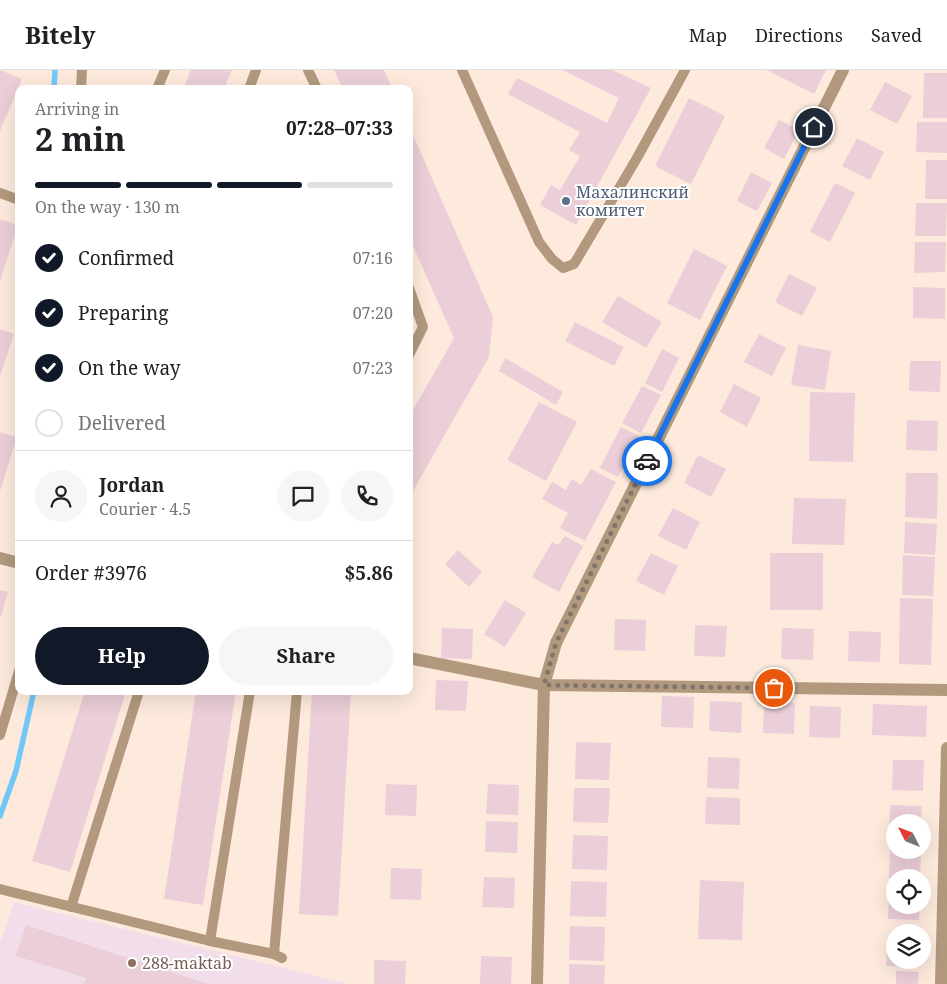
<!DOCTYPE html>
<meta charset="utf-8">
<style>
body{margin:0;font-family:"Noto Serif",serif;background:#f6f6f6;color:#202124;height:100vh;display:flex;flex-direction:column;font-size:19px;white-space:nowrap}
*{box-sizing:border-box;margin:0}
p{font-size:16px;color:#757577}
.icon{flex:none;width:28px;height:28px;fill:none;stroke:currentColor;stroke-width:2;stroke-linecap:round;stroke-linejoin:round}
.map{position:relative;flex:1;overflow:hidden}
.panel{position:absolute;left:15px;top:15px;width:398px;height:610px;display:flex;flex-direction:column;background:#fff;border-radius:10px;box-shadow:0 5px 20px #0002}
.panel>*{flex:none}
.needle{width:32px;rotate:312deg}
.fabs{position:absolute;left:886px;top:744px;display:grid;gap:10px}
.fabs a{display:grid;place-items:center;width:45px;height:45px;border-radius:50%;background:#fff;box-shadow:0 5px 20px #0002;font-size:25px}
.pin{position:absolute;display:grid;place-items:center;width:42px;height:42px;color:#fff;margin:-21px;border:2px solid #fff;border-radius:50%;box-shadow:0 1px 5px #0007}
.courier{position:absolute;display:grid;place-items:center;width:50px;height:50px;margin:-25px;border:4px solid #1a73e8;border-radius:50%;background:#fff;color:#222;box-shadow:0 1px 6px #0007}
.summary em{font-style:normal;font-weight:700}
.summary div{display:flex;flex-direction:column-reverse}
.summary{display:flex;align-items:center;justify-content:space-between;height:85px;padding:0 20px}
h1{font-size:32px;font-weight:700;line-height:38px}
.bar{display:grid;grid-template-columns:repeat(4,1fr);gap:8px 5px;align-content:center;height:60px;padding:0 20px}
.bar i{height:6px;border-radius:4px;background:#e0e0e0}
.bar .selected{background:#111827}
.bar p{grid-column:span 4}
.line{display:flex;align-items:center;gap:12px;padding:0 20px;border-top:1px solid #e0e0e0}
.line div{flex:1}
.round{display:grid;place-items:center;flex:none;width:52px;height:52px;border-radius:26px;background:#f6f6f6}
ol{padding:0 20px;list-style:none}
li{display:flex;align-items:center;gap:15px;height:55px}
li p{margin-inline-start:auto}
li .icon{padding:5px;border-radius:50%;background:#111827;color:#fff;stroke-width:4}
li:last-child{color:#757577}
li i{width:28px;height:28px;border:2px solid #e0e0e0;border-radius:50%}
.action{display:flex;gap:10px;margin-top:auto;padding:10px 20px}
.action a{flex:1;height:58px;border-radius:30px;background:#111827;color:#fff;font-size:20px;font-weight:700;line-height:58px;text-align:center}
.action a+a{background:#f6f6f6;color:#202124}
header{display:flex;align-items:center;gap:30px;box-sizing:border-box;height:70px;padding:0 25px;background:#fff;border-bottom:1px solid #e0e0e0}
header strong{font-size:24px}
nav{display:flex;gap:28px;margin-inline-start:auto;font-size:18px}
.map>svg:first-child{display:block}
.education{fill:#f2ddeb}
.lines{fill:none;stroke-linecap:round;stroke-linejoin:round}
.stream{stroke:#71c8f8;stroke-width:5.5}
.building{fill:#ebced7}
.service{stroke:#b2997e;stroke-width:10}
.minor{stroke:#b2997e;stroke-width:12}
.tertiary{stroke:#b2997e;stroke-width:12}
.done{stroke:#80746b;stroke-width:5;stroke-dasharray:0 9}
.route{stroke:#1a73e8;stroke-width:6}
.service-dot{fill:#5c6f8a;stroke:#fff;stroke-width:2}
.education-dot{fill:#8d6e63;stroke:#fff;stroke-width:2}
.labels{text-anchor:middle;stroke-width:4;stroke-linejoin:round;paint-order:stroke}
.service-label{font-size:16px;fill:#4e5e75;stroke:#fff;text-anchor:start}
.education-label{font-size:16px;fill:#785e54;stroke:#fff;text-anchor:start}
</style>
<header>
<strong>Bitely</strong>
<nav><a>Map</a><a>Directions</a><a>Saved</a></nav>
</header>
<div class="map">
<svg width="947" height="914" viewBox="0 0 947 914">
<rect width="100%" height="100%" fill="#fdeadd"/>
<path class="education" d="M14,832L349,914H0V873Z"/>
<g class="lines">
<g class="stream">
<path d="M54,19L55,0"/>
<path d="M0,746L16,701L34,621"/>
</g>
</g>
<g class="building">
<path d="M0,0L22,9L0,61Z"/>
<path d="M191,0H232L224,19H183Z"/>
<path d="M334,0H384L392,19H343Z"/>
<path d="M563,0H612L651,18L576,155L540,135L551,115L560,120L580,86L569,80L580,62L508,24L517,8L607,53L619,28Z"/>
<path d="M767,0H826L814,24Z"/>
<path d="M924,3H947V48H923Z"/>
<path d="M885,12L912,26L897,54L870,40Z"/>
<path d="M689,28L725,46L691,114L655,96Z"/>
<path d="M779,50L799,60L784,89L764,78Z"/>
<path d="M917,52H947V83L916,82Z"/>
<path d="M409,56L493,247L489,287L409,428V347L454,268L409,167Z"/>
<path d="M857,68L884,82L870,110L842,96Z"/>
<path d="M926,90H947V129H925Z"/>
<path d="M751,102L772,113L757,141L737,131Z"/>
<path d="M835,113L855,123L830,172L810,162Z"/>
<path d="M916,133H947L946,166H915Z"/>
<path d="M0,149L18,155L0,211Z"/>
<path d="M915,172H946L945,202L914,203Z"/>
<path d="M694,179L727,196L700,250L667,233Z"/>
<path d="M789,204L817,218L802,246L775,232Z"/>
<path d="M913,217L945,218V249L913,248Z"/>
<path d="M618,226L662,252L646,278L602,252Z"/>
<path d="M575,252L624,277L614,296L565,271Z"/>
<path d="M0,259L14,264L0,306Z"/>
<path d="M759,264L786,278L772,306L744,292Z"/>
<path d="M798,275L831,281L825,320L791,315Z"/>
<path d="M662,279L679,288L662,322L645,313Z"/>
<path d="M505,288L563,322L556,335L499,301Z"/>
<path d="M910,291H941L940,322L909,321Z"/>
<path d="M734,314L761,328L747,357L720,342Z"/>
<path d="M642,316L661,325L641,363L622,353Z"/>
<path d="M810,322L855,323L853,392L809,391Z"/>
<path d="M539,332L577,352L546,411L507,390Z"/>
<path d="M907,350L938,351L937,381L906,380Z"/>
<path d="M621,357L639,366L618,407L600,398Z"/>
<path d="M0,362L17,367L0,421Z"/>
<path d="M698,385L726,399L711,427L684,413Z"/>
<path d="M591,399L616,412L585,471L560,458L568,443L542,429L552,412L566,420L572,409L581,415Z"/>
<path d="M906,403H938L937,449L905,447Z"/>
<path d="M794,428L846,429L844,475L792,474Z"/>
<path d="M673,438L700,452L686,480L658,466Z"/>
<path d="M905,452L937,454L935,485L904,483Z"/>
<path d="M565,466L583,476L559,522L532,507L552,472L558,475Z"/>
<path d="M458,480L482,502L469,517L445,494Z"/>
<path d="M651,483L678,496L664,525L636,511Z"/>
<rect x="770" y="483" width="53" height="57"/>
<path d="M903,485L935,487L933,526L902,525Z"/>
<path d="M0,520L8,522L1,546H0Z"/>
<path d="M900,528L933,529L931,595L899,594Z"/>
<path d="M505,530L526,543L505,577L484,564Z"/>
<path d="M615,549L646,550L645,581L614,580Z"/>
<path d="M695,555L727,556L725,587L694,586Z"/>
<path d="M442,558L473,559L472,589L441,588Z"/>
<path d="M782,558L814,559L813,590L781,589Z"/>
<path d="M849,561L881,562L880,592L848,591Z"/>
<path d="M436,610L468,611L466,641L435,640Z"/>
<path d="M85,621H126L70,802L32,791Z"/>
<path d="M196,621H236L203,835L164,829Z"/>
<path d="M312,621H351L338,846L299,844Z"/>
<path d="M662,626L694,627L693,658L661,657Z"/>
<path d="M710,631L742,632L741,663L709,661Z"/>
<path d="M764,632L795,633L794,664L763,663Z"/>
<path d="M873,634L927,636L926,667L872,665Z"/>
<path d="M810,636L841,637L840,668L809,667Z"/>
<path d="M576,672L611,673L609,710L575,709Z"/>
<path d="M708,687L740,688L739,719L707,718Z"/>
<path d="M893,690H924L923,721L892,720Z"/>
<path d="M386,714L417,715L416,746L385,745Z"/>
<path d="M488,714L519,715L518,745L486,744Z"/>
<path d="M574,718H610L608,753L573,752Z"/>
<path d="M706,727L740,728V755L705,754Z"/>
<path d="M890,735L922,736L921,752H895V765H889Z"/>
<path d="M486,751L518,752L517,783L485,782Z"/>
<path d="M573,765L608,766L607,800L572,799Z"/>
<path d="M890,778L895,779V780H921L920,808H895V809H889Z"/>
<path d="M391,798L422,799L421,830L390,829Z"/>
<path d="M484,807L515,808L514,838L482,837Z"/>
<path d="M700,810L744,812L742,870L698,869Z"/>
<path d="M571,811L607,812L606,847L570,846Z"/>
<path d="M889,819H895V835H920L919,850L888,849Z"/>
<path d="M26,855L208,914H84L86,908L16,886Z"/>
<path d="M570,856L605,857L604,891L569,890Z"/>
<path d="M888,866H895V890H918V897L886,896Z"/>
<path d="M481,886L512,887L511,914H480Z"/>
<path d="M374,890L406,891L405,914H374Z"/>
<path d="M569,894L605,895L604,914H569Z"/>
<path d="M896,901L919,902L918,914H896Z"/>
</g>
<g class="lines">
<g class="service">
<path d="M308,0L317,19"/>
<path d="M462,0L539,172L552,189L563,198L574,194L637,88L685,0"/>
<path d="M81,19L82,0"/>
<path d="M157,19L165,0"/>
<path d="M249,19L256,0"/>
<path d="M0,123L19,130"/>
<path d="M409,218L423,257L409,285"/>
<path d="M0,665L19,601"/>
<path d="M0,819L210,871L274,884L282,888"/>
<path d="M71,837L139,621"/>
<path d="M210,871L250,621"/>
<path d="M274,884L297,621"/>
</g>
<g class="minor">
<path d="M0,488L19,493"/>
<path d="M409,588L544,615L947,620"/>
<path d="M941,914L947,678"/>
</g>
<path class="tertiary" d="M537,914L544,615L556,573L843,0"/>
</g>
<g class="lines">
<path class="done" d="M647,391L556,573L544,615L774,618"/>
<path class="route" d="M647,391L814,57"/>
</g>
<circle class="service-dot" cx="566" cy="131" r="5"/>
<circle class="education-dot" cx="132" cy="893" r="5"/>
<g class="labels">
<g class="service-label">
<text x="576" y="128">Махалинский<tspan x="576" dy="18">комитет</tspan></text>
</g>
<g class="education-label">
<text x="142" y="899">288-maktab</text>
</g>
</g>
</svg>
<div class="fabs">
<a><svg class="needle" viewBox="-14 -14 28 28"><path d="M0-13l5 13h-10z" fill="#e53935"/><path d="M0 13l5-13h-10z" fill="#757577"/></svg></a>
<a><svg class="icon" aria-label="locate" viewBox="0 0 24 24"><circle cx="12" cy="12" r="6"/><path d="M12 2v4M12 18v4M2 12h4M18 12h4"/></svg></a>
<a><svg class="icon" aria-label="layers" viewBox="0 0 24 24"><path d="M12 4l9 5-9 5-9-5zM3 14l9 5 9-5"/></svg></a>
</div>
<div class="pin" style="left:774px;top:618px;background:#ea580c"><svg class="icon" aria-label="bag" viewBox="0 0 24 24"><path d="M5 8h14l-1 12H6zM9 8a3 3 0 0 1 6 0"/></svg></div>
<div class="pin" style="left:814px;top:57px;background:#1f2937"><svg class="icon" aria-label="home" viewBox="0 0 24 24"><path d="M3 11l9-7 9 7M6 9v11h12V9"/></svg></div>
<div class="courier" style="left:647px;top:391px"><svg class="icon" aria-label="car" viewBox="0 0 24 24"><path d="M5 17H2v-5l4-1 3-4h7l3 4 3 1v5h-3M9 17h6M6 11h13"/><circle cx="7" cy="17" r="2"/><circle cx="17" cy="17" r="2"/></svg></div>
<section class="panel">
<div class="summary"><div><h1>2 min</h1><p>Arriving in</p></div><em>07:28–07:33</em></div>
<div class="bar"><i class="selected"></i><i class="selected"></i><i class="selected"></i><i></i><p>On the way · 130 m</p></div>
<ol>
<li><svg class="icon" aria-label="check" viewBox="0 0 24 24"><path d="M5 12l5 5 9-10"/></svg>Confirmed<p>07:16</p></li>
<li><svg class="icon" aria-label="check" viewBox="0 0 24 24"><path d="M5 12l5 5 9-10"/></svg>Preparing<p>07:20</p></li>
<li><svg class="icon" aria-label="check" viewBox="0 0 24 24"><path d="M5 12l5 5 9-10"/></svg>On the way<p>07:23</p></li>
<li><i></i>Delivered</li>
</ol>
<div class="line" style="height:90px"><a class="round"><svg class="icon" aria-label="person" viewBox="0 0 24 24"><circle cx="12" cy="8" r="4"/><path d="M4 21q1-7 8-7t8 7"/></svg></a><div><b>Jordan</b><p>Courier · 4.5</p></div><a class="round"><svg class="icon" aria-label="chat" viewBox="0 0 24 24"><path d="M4 5h16v11H9l-5 4z"/></svg></a><a class="round"><svg class="icon" aria-label="phone" viewBox="0 0 24 24"><path d="M5 4h4l2 5-3 2q2 4 5 5l2-3 5 2v4C11 20 4 13 5 4z"/></svg></a></div>
<div class="line" style="height:65px"><div>Order #3976</div><b>$5.86</b></div>
<div class="action"><a>Help</a><a>Share</a></div>
</section>
</div>
